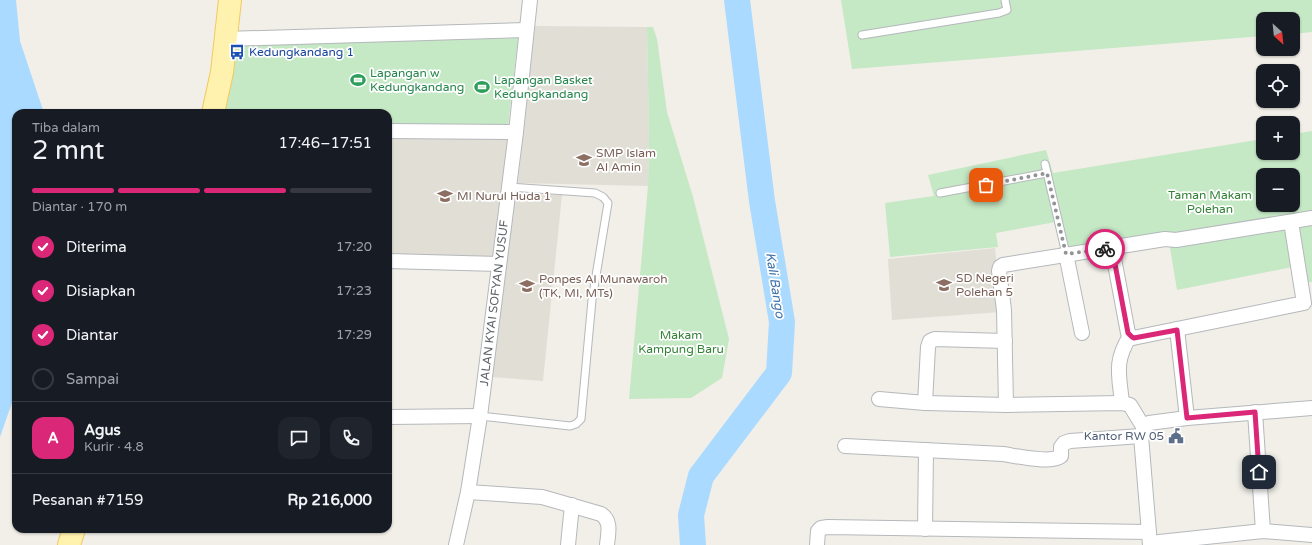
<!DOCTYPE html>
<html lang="id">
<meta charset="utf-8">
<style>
body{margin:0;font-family:"Varela Round",sans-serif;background:#20242c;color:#f1f3f6;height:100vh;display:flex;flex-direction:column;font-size:15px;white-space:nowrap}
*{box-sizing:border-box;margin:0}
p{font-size:13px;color:#9ea1a6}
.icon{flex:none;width:22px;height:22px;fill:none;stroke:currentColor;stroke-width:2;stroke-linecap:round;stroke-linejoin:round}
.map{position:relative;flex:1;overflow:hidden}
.sheet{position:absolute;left:12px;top:109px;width:380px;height:424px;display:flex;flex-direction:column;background:#171b24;border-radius:12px;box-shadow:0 1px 3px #0004}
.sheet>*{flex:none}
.needle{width:26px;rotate:153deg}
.tools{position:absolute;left:1256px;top:12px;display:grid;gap:8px}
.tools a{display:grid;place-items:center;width:44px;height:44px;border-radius:8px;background:#171b24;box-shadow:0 1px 3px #0004;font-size:20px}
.pin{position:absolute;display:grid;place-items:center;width:34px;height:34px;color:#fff;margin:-17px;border-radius:8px;box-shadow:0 2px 6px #0006}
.courier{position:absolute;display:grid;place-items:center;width:40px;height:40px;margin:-20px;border:3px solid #db2777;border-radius:50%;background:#fff;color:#222;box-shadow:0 1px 5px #0007}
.summary em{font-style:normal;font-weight:600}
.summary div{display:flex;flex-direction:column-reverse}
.summary{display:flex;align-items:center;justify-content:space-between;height:68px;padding:0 20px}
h1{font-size:26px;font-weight:600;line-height:30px}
.bar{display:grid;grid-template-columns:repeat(4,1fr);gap:6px 4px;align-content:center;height:48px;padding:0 20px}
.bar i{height:5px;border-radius:3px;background:#363941}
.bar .current{background:#db2777}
.bar p{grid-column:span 4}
.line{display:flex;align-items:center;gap:10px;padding:0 20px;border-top:1px solid #363941}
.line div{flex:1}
.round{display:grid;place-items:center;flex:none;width:42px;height:42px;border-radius:12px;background:#20242c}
ol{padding:0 20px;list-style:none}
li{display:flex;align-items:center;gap:12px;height:44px}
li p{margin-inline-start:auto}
li .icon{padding:4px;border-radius:50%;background:#db2777;color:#fff;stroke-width:4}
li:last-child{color:#9ea1a6}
li i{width:22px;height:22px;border:2px solid #363941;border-radius:50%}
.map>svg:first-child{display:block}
.education{fill:#e1ded6}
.green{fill:#c5e8c5;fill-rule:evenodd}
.water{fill:#aadaff}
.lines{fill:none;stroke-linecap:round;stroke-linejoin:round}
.river{stroke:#aadaff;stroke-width:26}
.service-casing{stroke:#b5b8bc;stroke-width:9}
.minor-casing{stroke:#b5b8bc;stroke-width:16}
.primary-casing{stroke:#f2c960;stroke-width:24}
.service{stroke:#fff;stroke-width:7}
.minor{stroke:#fff;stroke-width:14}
.primary{stroke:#fff2af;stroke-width:22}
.done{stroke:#929495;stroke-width:4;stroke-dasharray:0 7.2}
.route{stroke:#db2777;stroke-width:5}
.labels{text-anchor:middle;stroke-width:3.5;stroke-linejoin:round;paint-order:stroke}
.transit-label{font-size:12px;fill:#164399;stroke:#fff;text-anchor:start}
.leisure-label{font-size:12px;fill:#27864d;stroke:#fff;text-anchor:start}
.education-label{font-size:12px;fill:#785e54;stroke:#fff;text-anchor:start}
.park-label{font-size:12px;fill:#348238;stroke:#fff}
.street-label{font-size:12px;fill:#5f6368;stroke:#fff}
.service-label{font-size:12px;fill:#4e5e75;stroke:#fff;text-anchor:end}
.water-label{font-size:13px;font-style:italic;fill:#4174aa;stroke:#fff}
</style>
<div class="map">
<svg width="1312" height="545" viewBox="0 0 1312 545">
<rect width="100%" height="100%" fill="#f1efe8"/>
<g class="education">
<path d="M535,26L647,27L649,138L648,186L518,183Z"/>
<path d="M508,135L494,259L388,257V136Z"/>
<path d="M511,194L562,195L543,381L492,377Z"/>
<path d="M995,248L1001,312L892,320L888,259Z"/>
</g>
<g class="green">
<path d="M841,0H1312V32L1293,34V19H1263V36L852,69Z"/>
<path d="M647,27H653L657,39L667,112L693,197L729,339L722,378L691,398L629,399L648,186L649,138Z"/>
<path d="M518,38L508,126L388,125V113H224L238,45Z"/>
<path d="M1312,131V282L1302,283L1297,266L1177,290L1168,236L1069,250L1061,221L996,233L998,247L890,257L885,203L934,196L928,175L1046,150L1053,173L1263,139V153H1293V134ZM1263,175H1293V205H1263Z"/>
</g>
<path class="water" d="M0,0H16L20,41L44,113H16V391L0,437Z"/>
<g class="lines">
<path class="river" d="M693,545L691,515L701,476L779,373L782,322L762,201L737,0"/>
<g class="service-casing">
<g id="service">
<path d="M862,35L999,13L1007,10L1005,0"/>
<path d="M1045,164L1066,254"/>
<path d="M940,193L1047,173"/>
<path d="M480,416L570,426L576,424L581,419L592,300L608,203L603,197L595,193L509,187"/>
</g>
</g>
<g class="minor-casing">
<g id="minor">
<path d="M226,39L526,30"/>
<path d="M388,131L516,132"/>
<path d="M1112,248L1128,333L1133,338L1304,303L1291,222"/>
<path d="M1066,254L1082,333"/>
<path d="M388,261L499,264"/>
<path d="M1177,329L1187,418"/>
<path d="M879,399L925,403L1006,405L1122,403L1130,405L1144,428"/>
<path d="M925,403L928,347L930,341L935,339L1005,341"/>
<path d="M1122,403C1119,374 1114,362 1130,336"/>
<path d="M1006,405L1004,310L999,271L1000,267L1003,265L1165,239L1176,240L1312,218"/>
<path d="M1255,412L1263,531"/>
<path d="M388,417L480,416"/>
<path d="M845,446L1003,454C1017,456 1050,464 1061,456V447L1064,443L1070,441L1141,436"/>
<path d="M468,492L542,497L601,514C612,521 608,534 607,545"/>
<path d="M925,529L926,450"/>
<path d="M1150,543L1263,531L1312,535"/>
<path d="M456,545L468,492L480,416L516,132L530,0"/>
<path d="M568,545L572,505"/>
<path d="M817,545L818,531L821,528L828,527L1149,532"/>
<path d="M1150,545L1141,436L1144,428L1149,423L1187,418L1312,408"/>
</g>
</g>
<g class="primary-casing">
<g id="primary">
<path d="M213,113L222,72L230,0"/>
<path d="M69,545L74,529"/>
</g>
</g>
<use href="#service" class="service"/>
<use href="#minor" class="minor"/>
<use href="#primary" class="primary"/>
</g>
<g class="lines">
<path class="done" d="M986,185L1047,173L1066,254L1105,249"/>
<path class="route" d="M1105,249L1112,248L1128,333L1132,337L1134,338L1177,330L1187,418L1255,412L1259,472"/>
</g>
<defs>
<g id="bus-bare" transform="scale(1.2)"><path d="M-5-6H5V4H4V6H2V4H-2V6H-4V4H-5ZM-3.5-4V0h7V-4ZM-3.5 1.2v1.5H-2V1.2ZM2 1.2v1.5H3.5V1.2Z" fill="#1a4fb4" stroke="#fff" stroke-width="2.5" paint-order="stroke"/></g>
<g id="stadium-bare" transform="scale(1.2)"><path d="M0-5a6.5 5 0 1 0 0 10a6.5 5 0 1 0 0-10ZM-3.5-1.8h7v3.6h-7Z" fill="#2e9e5b" stroke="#fff" stroke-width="2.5" paint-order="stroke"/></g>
<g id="school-bare" transform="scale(1.2)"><path d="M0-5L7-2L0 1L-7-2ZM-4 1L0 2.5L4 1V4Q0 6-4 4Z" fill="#8d6e63" stroke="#fff" stroke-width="2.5" paint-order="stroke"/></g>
<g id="civic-bare" transform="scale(1.2)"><path d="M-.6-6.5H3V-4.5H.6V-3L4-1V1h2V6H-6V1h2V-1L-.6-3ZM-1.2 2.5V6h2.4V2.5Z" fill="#5c6f8a" stroke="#fff" stroke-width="2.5" paint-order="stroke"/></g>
</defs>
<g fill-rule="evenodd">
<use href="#bus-bare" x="237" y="52"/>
<use href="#stadium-bare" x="358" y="80"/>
<use href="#stadium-bare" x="482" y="87"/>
<use href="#school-bare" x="584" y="160"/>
<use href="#school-bare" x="445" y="196"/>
<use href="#school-bare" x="944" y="285"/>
<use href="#school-bare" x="527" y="286"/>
<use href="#civic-bare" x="1176" y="436"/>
</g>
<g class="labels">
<g class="transit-label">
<text x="249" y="56">Kedungkandang 1</text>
</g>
<g class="leisure-label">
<text x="370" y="77">Lapangan w<tspan x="370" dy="14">Kedungkandang</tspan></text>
<text x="494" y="84">Lapangan Basket<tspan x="494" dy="14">Kedungkandang</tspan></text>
</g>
<g class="education-label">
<text x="596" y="157">SMP Islam<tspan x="596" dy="14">Al Amin</tspan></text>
<text x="457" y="200">MI Nurul Huda 1</text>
<text x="956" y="282">SD Negeri<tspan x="956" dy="14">Polehan 5</tspan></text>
<text x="539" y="283">Ponpes Al Munawaroh<tspan x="539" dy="14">(TK, MI, MTs)</tspan></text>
</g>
<g class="park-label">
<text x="1210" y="199">Taman Makam<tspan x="1210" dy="14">Polehan</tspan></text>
<text x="681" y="339">Makam<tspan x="681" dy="14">Kampung Baru</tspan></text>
</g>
<g class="street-label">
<text transform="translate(494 303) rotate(-83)" y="4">JALAN KYAI SOFYAN YUSUF</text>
</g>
<g class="service-label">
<text x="1164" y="440">Kantor RW 05</text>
</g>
<g class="water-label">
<text transform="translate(776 285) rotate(81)" y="5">Kali Bango</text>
</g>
</g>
</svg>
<div class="tools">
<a><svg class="needle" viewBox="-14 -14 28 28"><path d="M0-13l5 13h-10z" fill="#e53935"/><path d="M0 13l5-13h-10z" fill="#9ea1a6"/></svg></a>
<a><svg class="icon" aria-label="locate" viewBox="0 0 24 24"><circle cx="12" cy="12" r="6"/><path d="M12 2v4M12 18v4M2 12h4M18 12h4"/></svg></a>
<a>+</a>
<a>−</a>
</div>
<div class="pin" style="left:986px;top:185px;background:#ea580c"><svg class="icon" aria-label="bag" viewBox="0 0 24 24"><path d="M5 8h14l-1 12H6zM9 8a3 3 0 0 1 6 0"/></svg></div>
<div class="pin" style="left:1259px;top:472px;background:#1f2937"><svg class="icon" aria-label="home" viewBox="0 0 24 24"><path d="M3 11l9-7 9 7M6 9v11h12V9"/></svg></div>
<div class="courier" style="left:1105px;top:249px"><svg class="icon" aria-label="bike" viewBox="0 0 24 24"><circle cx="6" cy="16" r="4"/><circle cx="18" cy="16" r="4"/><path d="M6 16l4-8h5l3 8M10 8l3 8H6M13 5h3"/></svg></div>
<section class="sheet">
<div class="summary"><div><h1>2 mnt</h1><p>Tiba dalam</p></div><em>17:46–17:51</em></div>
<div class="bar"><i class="current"></i><i class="current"></i><i class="current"></i><i></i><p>Diantar · 170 m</p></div>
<ol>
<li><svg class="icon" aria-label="check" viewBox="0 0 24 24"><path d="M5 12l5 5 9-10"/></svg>Diterima<p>17:20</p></li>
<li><svg class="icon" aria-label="check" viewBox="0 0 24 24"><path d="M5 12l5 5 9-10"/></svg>Disiapkan<p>17:23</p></li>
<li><svg class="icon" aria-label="check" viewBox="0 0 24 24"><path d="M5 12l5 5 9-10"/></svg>Diantar<p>17:29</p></li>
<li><i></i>Sampai</li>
</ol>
<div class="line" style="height:72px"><b class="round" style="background:#db2777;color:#fff">A</b><div><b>Agus</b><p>Kurir · 4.8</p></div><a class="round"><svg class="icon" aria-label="chat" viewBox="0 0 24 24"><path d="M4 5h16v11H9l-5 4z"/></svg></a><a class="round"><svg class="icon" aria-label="phone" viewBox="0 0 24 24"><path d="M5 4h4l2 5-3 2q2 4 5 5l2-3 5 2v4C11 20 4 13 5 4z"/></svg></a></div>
<div class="line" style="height:52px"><div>Pesanan #7159</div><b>Rp 216,000</b></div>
</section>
</div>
